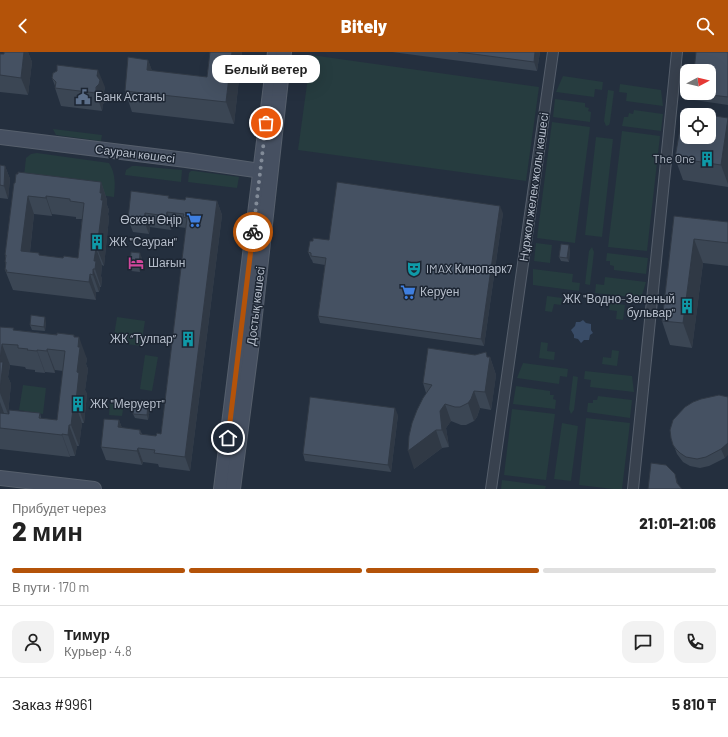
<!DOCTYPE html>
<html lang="ru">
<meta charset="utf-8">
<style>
body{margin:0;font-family:Barlow,sans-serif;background:#f2f2f2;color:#222;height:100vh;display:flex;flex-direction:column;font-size:15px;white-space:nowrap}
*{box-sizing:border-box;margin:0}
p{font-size:13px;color:#767676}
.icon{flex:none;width:22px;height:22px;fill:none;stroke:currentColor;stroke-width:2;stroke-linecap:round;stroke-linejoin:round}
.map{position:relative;height:437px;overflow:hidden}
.panel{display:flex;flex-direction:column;background:#fff;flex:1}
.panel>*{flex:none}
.needle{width:26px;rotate:83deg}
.tools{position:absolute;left:680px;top:12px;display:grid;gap:8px}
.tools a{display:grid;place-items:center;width:36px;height:36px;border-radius:8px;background:#fff;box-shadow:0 4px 16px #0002;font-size:20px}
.pin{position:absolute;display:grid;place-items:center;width:34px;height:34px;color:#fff;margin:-17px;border:2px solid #fff;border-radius:50%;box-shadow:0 1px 4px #0007}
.courier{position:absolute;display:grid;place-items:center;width:40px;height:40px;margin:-20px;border:3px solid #b45309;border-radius:50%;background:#fff;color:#222;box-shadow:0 1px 5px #0007}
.bubble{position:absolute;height:28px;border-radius:12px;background:#fff;box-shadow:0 4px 16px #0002;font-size:13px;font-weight:800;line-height:28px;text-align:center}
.head em{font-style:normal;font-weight:800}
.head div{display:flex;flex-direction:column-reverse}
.head{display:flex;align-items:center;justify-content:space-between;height:68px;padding:0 12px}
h1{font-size:26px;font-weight:800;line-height:30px}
.bar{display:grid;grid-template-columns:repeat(4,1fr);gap:6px 4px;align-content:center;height:48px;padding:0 12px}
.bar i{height:5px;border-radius:3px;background:#e0e0e0}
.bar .selected{background:#b45309}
.bar p{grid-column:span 4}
.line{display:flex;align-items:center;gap:10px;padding:0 12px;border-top:1px solid #e0e0e0}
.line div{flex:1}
.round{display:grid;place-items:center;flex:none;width:42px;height:42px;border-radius:12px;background:#f2f2f2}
header{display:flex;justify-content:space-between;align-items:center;height:52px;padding:0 12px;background:#b45309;color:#fff;font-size:18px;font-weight:800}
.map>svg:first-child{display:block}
.green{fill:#263c3f}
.water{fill:#394c67}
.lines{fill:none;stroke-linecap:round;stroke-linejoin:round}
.street-casing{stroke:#565f6c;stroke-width:12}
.secondary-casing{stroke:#565f6c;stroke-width:16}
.street{stroke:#38414e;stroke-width:10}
.secondary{stroke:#465061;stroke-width:14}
.wall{fill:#3b4654;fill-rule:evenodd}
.shaded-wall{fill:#303945}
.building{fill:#455162;stroke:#303945;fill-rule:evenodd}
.done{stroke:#828b98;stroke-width:4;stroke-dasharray:0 7.2}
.route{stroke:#b45309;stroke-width:5}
.labels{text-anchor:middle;stroke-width:3;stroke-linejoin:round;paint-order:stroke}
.poi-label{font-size:12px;fill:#b4bcc9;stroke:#1d2633;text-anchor:start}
.street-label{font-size:12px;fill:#b4bcc9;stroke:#1d2633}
</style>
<header><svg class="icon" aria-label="back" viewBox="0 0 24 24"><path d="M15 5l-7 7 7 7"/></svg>Bitely<svg class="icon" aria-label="search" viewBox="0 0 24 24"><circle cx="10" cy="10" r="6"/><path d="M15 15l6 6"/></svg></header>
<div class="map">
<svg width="728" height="437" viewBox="0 0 728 437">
<rect width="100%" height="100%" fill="#242f3e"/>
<g class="green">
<path d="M311,3L539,35L526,129L298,98Z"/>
<path d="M563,24L603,30L602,38L595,37L594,45L556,40Z"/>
<path d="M620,32L661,38L663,54L626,49L627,41L619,40Z"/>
<path d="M608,38L614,39L610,70L609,73L606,74L604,69Z"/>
<path d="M555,47L585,51V55L589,56L588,59L591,60L590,70L553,65Z"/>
<path d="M634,58L663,62L661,79L622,74L624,65H628L629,61L633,62Z"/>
<path d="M552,70L590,75L575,191L537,186Z"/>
<path d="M53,77L102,83L101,89L56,83Z"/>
<path d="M622,79L660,84L647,199L608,195Z"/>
<path d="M596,85L613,87L602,185L585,183Z"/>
<path d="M37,101L109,111C116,122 115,133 114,145L23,133L26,106L31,102Z"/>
<path d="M132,114H137L182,118L181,130L125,123L126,118Z"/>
<path d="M191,119H194L239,125L237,136L188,130L189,121Z"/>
<path d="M536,191L552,193L550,211L534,209Z"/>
<path d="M592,195L594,200L590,233L585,232L589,199Z"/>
<path d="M607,201L648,206L646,222L614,218V214L610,213V209H606Z"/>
<path d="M533,217L573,222L572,230L580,231L579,239L533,233Z"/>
<path d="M605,225L646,230L641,246L595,241L596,232L604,233Z"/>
<path d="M547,244L562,246L561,253L554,252L552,260L545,259Z"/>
<path d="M610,251L625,253L623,268L616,267L617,259L609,258Z"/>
<path d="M117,265L145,269L141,294L113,290Z"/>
<path d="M541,290L548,291L547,299L555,300L554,308L539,306Z"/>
<path d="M612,298L619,299L617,314L602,312L603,305L611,306Z"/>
<path d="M145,303L158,305L152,339L140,337Z"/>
<path d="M523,311L568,317L567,325L560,324L559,332L517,326Z"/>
<path d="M585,319L632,324L634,340L590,335L591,328L584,327Z"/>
<path d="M573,324L578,325L574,358L571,362L569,357Z"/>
<path d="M23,333L46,336L43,362L19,358Z"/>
<path d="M516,334L550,339V343H554L553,347L556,348L555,357L513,352Z"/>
<path d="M598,344L632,348L630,366L587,360L588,351H593V348H597Z"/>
<path d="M110,349L124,351L122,364L109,363Z"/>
<path d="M512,357L555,362L546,428L504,423Z"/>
<path d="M586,366L630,371L622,437H613L579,433Z"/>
<path d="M562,371L578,374L571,429L554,427Z"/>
<path d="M502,428L546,434L545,437H501Z"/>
</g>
<path class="water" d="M583,268L586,271L591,272V278L593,281L590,283L589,288H584L581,291L578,287L574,286V283L571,278L575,274L576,270H580Z"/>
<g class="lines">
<g class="street-casing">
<g id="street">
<path d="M491,437L553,0"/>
<path d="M633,437L677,0"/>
</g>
</g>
<g class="secondary-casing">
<g id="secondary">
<path d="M0,85L186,108L268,120"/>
<path d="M0,426L94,437"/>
<path d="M221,437L275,0"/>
<path d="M233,437L252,290L284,0"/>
</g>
</g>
<use href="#street" class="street"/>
<use href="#secondary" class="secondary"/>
</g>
<g class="wall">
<path d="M4,0H28L32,10L28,43L0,40V2H4Z"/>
<path d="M210,0H242L234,72L132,60L125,39L148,8L152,19L207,25Z"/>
<path d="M392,0H540L537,19Z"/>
<path d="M728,0V53L694,48L691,41H709Z"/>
<path d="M52,26L105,35L104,40L106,46V50L103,52L102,59L61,54L55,36V34Z"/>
<path d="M728,66V135L683,128L675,106Z"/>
<path d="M0,113L5,114L10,127L8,147L0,146Z"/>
<path d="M101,130L107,148V153L109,158L108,162L109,166L104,214L102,213L101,224L102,227L101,235H100L99,240H96V248L13,238L5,218L6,213L5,210V203L14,131ZM34,162L52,164V162L76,165V167H82L78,206H63L40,203L30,200Z"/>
<path d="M169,144V146L185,148L217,149L222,163L190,419L159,415L158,412L143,410L142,413L106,408L101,395L119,368L122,376L140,378L142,382L156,384L161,382L186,176L172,174L171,178L150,175L149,182L133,180L128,167Z"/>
<path d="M503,161L484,294L320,271L318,264L325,213L313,211L312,208L311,207L308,200L313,189L329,188Z"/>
<path d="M674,164L728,170V214L703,211L692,296L670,293L662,269Z"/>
<path d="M570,197L569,210L561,209L559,205Z"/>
<path d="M142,206L140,220L131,219L130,214Z"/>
<path d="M46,270L45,279L32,278L30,273Z"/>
<path d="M0,275L14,278L75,285L87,307L86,312L88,317L85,338L87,342L84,371H82L79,394H77L75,404H70V405L0,397ZM10,313L25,315L26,317L35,318V320L45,321V320L55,321V318L63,319L57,368L41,366L40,361L9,362H4H8L11,332L8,325Z"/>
<path d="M486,300L487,305H490L496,323L491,358L480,356L477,365L474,369L466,373H461L451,369L446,376L449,395L442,396L414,417L426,341L423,331L475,303Z"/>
<path d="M719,343L725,406L709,414L700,416L690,414L683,410L677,402L671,386Z"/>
<path d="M148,352L150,357L148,368L135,366L133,362Z"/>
<path d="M398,363L391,420L305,409L303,402Z"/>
</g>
<g class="shaded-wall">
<path d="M24,0H28L32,10L28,43L21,26Z"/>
<path d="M232,0H242L234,72L226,50Z"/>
<path d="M535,0H540L537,19L534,10Z"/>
<path d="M148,8L156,29L147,18Z"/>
<path d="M98,18L105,35L104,40L106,46V50L103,52L102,59L96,41Z"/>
<path d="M728,68V132L721,113Z"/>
<path d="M5,114L10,127L8,147L4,134Z"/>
<path d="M101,130L107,148V153L109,158L108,162L109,166L104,214L97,196L100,141Z"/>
<path d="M28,144L34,162L28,217L21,199Z"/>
<path d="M46,144L52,162V164L46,146Z"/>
<path d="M217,149L222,163L190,419L185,405Z"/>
<path d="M500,154L503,161L484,294L481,287Z"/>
<path d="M167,160L172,174L171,178L166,164Z"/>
<path d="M145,161L150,175L149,182L144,169Z"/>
<path d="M694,187L703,211L692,296L683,271Z"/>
<path d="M569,193L570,197L569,210L567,206Z"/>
<path d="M96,196L102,213L101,224L102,227L101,235L95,217L94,209Z"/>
<path d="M140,201L142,206L140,220L139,215Z"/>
<path d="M93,217L100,235L99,240L93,223Z"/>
<path d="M90,222L96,240V248L89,230Z"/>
<path d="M45,265L46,270L45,279L44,275Z"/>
<path d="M74,283L78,294L79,285L87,307L86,312L88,317L85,338L87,342L84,371L76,349L77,320Z"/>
<path d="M2,292L10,313L8,325L11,332L8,362L0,341V308Z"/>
<path d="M47,297L55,318V321L47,299Z"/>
<path d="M37,298L45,320V321L37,299Z"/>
<path d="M486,300L489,309L490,305L496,323L491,358L485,340L487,305Z"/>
<path d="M474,339L480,356L477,365L474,369L468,351Z"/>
<path d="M74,349L82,371L79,394L71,373Z"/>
<path d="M0,350L4,361L2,376H0Z"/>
<path d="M148,352L150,357L148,368L147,363Z"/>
<path d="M445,352L451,369L446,376L449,395L442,378L440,359Z"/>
<path d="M395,356L398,363L391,420L388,413Z"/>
<path d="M119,368L124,382L118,375Z"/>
<path d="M69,373L77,394L75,404L68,383Z"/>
<path d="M436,378L442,396L414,417L408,399Z"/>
<path d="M62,382L70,404V405L62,383Z"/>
<path d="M728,391V403L725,406L721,397Z"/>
<path d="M138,396L143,410L142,413L137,399Z"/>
<path d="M675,422L678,431L679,437L677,431Z"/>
</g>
<g class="building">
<path d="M4,0H24L21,26L0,23V2H4Z"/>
<path d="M210,0H232L226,50L125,39L128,5L148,8L147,18L207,25Z"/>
<path d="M458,0H535L534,10Z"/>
<path d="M696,0H728V45L695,41H709V19H694Z"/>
<path d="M57,13L98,18L97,24L100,28L99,32L96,35V41L55,36L56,30L52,26L53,21L57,19Z"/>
<path d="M683,59L728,66L721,113L675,106ZM687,63H709V85H687Z"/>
<path d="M0,113L5,114L4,134L0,133Z"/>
<path d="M18,120L101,130L100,141H102L101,148H103L97,196H96L94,209H96L95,217H93V223L90,222L89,230L6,220L7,218H5L6,210H5L6,203H5L14,131H15L16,122H18ZM28,144L46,146V144L70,147V149L84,151L78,206L64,204L63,206L39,203V201L21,199Z"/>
<path d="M337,130L500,154L481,287L318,264L326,206L311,204V201L308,200L310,189H313V186L329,188Z"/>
<path d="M131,139L169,144L168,146L185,148L186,145L217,149L185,405L154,401L155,398L138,396L137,399L101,395L104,367L119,368L118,375L140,378V382L156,384L157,381L161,382L187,166L183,165L184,162L167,160L166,164L145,161L144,169L128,167Z"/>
<path d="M674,164L728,170V191L694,187L683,271L662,269Z"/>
<path d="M561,192L569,193L567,206L559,205Z"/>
<path d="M131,200L140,201L139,215L130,214Z"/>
<path d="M31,263L45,265L44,275L30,273Z"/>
<path d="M0,275L14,276L13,278L57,283V281L74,283V285H79L78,295H80L77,320L79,321L76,349H74L71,373H69L68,383L62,382V383L0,376V361L9,362V358L40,361L39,366L57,368L65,299L47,297V299L37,298V299L27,298L28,297L18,296V293L2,292L0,308Z"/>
<path d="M428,296L475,303L486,300L487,305H490L485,340L474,339L471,347L468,351L460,355H455L445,352L440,359L442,378H436L408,399L409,384L412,371L417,358L423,346L432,333L423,331Z"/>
<path d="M0,310H3L0,338Z"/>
<path d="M719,343L728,345V391L721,397L706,405L697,407L686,405L680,401L676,397L673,393L671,386L670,378L673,368L685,355L693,350L701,347Z"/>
<path d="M310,345L395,356L388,413L303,402Z"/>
<path d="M134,351L148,352L147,363L133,362Z"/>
<path d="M651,411L666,413L675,422L677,431L682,437H648Z"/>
</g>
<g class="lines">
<path class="done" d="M253,180L266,71"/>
<path class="route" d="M228,386L253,180"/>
</g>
<defs>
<g id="civic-bare" transform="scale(1.2)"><path d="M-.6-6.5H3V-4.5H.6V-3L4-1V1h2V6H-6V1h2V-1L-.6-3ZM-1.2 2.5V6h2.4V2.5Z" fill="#5c6f8a" stroke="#1d2633" stroke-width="2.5" paint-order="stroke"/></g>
<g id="building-bare" transform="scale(1.2)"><path d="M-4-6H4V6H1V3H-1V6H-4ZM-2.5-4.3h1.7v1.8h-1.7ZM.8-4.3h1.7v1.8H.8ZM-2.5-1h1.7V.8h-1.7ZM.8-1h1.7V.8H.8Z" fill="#0f9aa8" stroke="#1d2633" stroke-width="2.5" paint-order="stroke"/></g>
<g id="supermarket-bare" transform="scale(1.2)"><path d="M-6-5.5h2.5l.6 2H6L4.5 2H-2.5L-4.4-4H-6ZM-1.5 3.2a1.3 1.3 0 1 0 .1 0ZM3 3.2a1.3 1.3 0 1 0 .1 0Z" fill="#3f7fe0" stroke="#1d2633" stroke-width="2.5" paint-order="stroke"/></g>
<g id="hotel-bare" transform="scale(1.2)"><path d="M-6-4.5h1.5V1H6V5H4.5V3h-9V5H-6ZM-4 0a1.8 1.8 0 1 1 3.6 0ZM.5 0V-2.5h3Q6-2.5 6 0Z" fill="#d1479c" stroke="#1d2633" stroke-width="2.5" paint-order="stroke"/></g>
<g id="theatre-bare" transform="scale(1.2)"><path d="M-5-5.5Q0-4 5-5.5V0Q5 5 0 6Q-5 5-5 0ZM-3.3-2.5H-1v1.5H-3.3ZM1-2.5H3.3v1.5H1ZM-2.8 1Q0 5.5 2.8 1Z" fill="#0f9aa8" stroke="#1d2633" stroke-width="2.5" paint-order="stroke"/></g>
</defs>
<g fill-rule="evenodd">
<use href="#civic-bare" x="83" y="45"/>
<use href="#building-bare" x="707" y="107"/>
<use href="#supermarket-bare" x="194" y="168"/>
<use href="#building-bare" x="97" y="190"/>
<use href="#hotel-bare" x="136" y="211"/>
<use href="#theatre-bare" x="414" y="217"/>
<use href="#supermarket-bare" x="408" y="240"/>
<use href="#building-bare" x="687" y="254"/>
<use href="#building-bare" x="188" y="287"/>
<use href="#building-bare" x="78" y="352"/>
</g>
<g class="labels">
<g class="poi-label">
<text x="95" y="49">Банк Астаны</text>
<text x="695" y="111" text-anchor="end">The One</text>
<text x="182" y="172" text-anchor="end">Өскен Өңір</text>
<text x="109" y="194">ЖК "Сауран"</text>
<text x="148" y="215">Шағын</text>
<text x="426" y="221">IMAX Кинопарк7</text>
<text x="420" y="244">Керуен</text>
<text x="675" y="251" text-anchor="end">ЖК "Водно-Зеленый<tspan x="675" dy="14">бульвар"</tspan></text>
<text x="176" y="291" text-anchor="end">ЖК “Тулпар”</text>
<text x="90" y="356">ЖК "Меруерт"</text>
</g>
<g class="street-label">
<text transform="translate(135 102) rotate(7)" y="4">Сауран көшесі</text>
<text transform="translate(534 135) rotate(-82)" y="4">Нұржол желек жолы көшесі</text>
<text transform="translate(256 254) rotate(-83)" y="4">Достық көшесі</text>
</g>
</g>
</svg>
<div class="tools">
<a><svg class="needle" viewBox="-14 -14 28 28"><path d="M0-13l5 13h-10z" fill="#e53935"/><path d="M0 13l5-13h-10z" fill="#767676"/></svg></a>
<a><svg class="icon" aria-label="locate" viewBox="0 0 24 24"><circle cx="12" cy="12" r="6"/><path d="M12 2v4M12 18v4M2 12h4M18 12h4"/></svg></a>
</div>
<div class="pin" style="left:266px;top:71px;background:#ea580c"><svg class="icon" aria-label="bag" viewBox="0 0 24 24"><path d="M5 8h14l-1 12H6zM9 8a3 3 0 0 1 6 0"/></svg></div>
<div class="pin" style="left:228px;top:386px;background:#1f2937"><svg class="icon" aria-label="home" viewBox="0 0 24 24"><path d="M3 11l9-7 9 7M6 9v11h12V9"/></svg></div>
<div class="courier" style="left:253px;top:180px"><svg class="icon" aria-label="bike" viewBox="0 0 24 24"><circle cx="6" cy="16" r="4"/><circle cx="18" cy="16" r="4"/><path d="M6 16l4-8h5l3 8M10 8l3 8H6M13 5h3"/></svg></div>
<div class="bubble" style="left:212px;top:3px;width:108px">Белый ветер</div>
</div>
<section class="panel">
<div class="head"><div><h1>2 мин</h1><p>Прибудет через</p></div><em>21:01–21:06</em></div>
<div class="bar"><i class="selected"></i><i class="selected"></i><i class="selected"></i><i></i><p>В пути · 170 m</p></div>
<div class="line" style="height:72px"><a class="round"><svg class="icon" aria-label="person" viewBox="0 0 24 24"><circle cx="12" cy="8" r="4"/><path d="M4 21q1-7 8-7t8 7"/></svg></a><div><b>Тимур</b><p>Курьер · 4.8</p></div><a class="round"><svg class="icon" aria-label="chat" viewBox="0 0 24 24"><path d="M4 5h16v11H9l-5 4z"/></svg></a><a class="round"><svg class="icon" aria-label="phone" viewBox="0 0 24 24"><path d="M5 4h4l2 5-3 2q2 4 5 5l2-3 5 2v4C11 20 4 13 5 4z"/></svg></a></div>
<div class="line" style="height:52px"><div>Заказ #9961</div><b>5 810 ₸</b></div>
</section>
